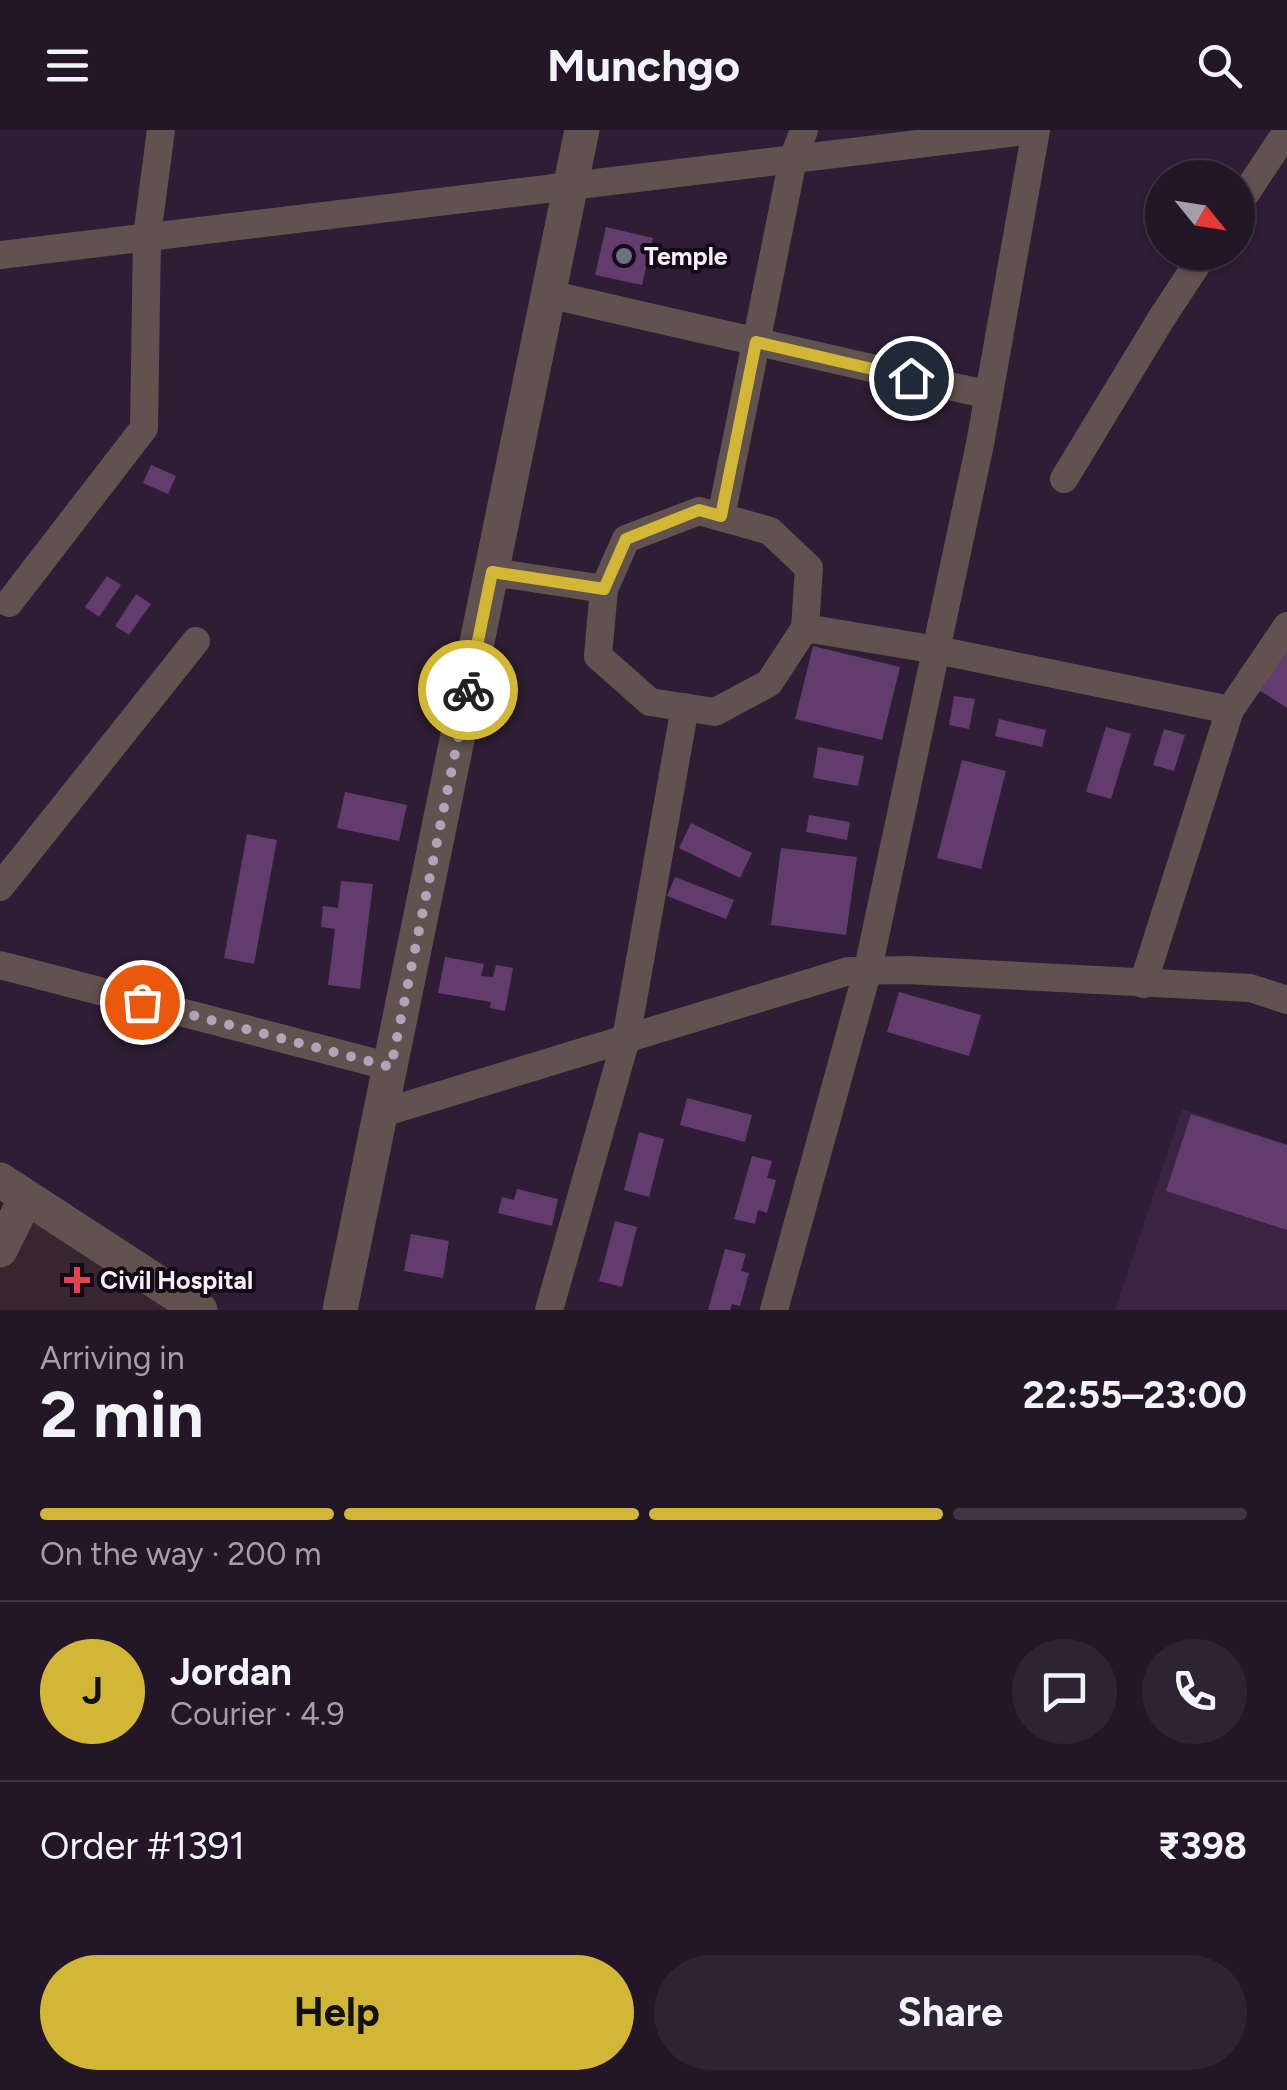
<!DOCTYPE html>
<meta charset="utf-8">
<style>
body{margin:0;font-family:Figtree,sans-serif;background:#2e2333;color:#f1f3f6;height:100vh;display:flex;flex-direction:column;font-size:38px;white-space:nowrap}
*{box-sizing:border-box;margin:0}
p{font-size:32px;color:#a29fa7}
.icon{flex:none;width:55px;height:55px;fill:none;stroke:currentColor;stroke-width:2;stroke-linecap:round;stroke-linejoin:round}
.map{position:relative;height:1180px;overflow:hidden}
.sheet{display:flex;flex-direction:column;background:#221627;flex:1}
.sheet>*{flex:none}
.needle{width:65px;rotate:120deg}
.tools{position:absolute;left:1145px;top:30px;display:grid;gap:20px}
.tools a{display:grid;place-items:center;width:110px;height:110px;border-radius:50%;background:#221627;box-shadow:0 2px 8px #0004,0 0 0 2px #3f3544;font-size:50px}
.pin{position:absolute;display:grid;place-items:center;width:85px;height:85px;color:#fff;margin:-42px;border:5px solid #fff;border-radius:50%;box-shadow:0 2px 10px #0007}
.courier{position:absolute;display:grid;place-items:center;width:100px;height:100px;margin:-50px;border:8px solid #d2b736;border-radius:50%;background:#fff;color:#222;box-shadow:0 2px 12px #0007}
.overview em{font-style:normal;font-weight:700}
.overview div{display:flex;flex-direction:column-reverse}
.overview{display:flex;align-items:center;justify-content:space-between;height:170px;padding:0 40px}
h1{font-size:65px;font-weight:700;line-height:75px}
.bar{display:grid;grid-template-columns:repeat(4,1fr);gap:15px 10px;align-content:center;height:120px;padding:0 40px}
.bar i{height:12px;border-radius:8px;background:#3f3544}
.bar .selected{background:#d2b736}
.bar p{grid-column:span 4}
.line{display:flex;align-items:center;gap:25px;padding:0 40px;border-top:2px solid #3f3544}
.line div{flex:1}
.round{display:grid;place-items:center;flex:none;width:105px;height:105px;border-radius:52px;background:#2e2333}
.primary-button{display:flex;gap:20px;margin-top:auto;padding:20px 40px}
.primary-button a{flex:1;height:115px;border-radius:60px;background:#d2b736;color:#111;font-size:40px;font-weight:700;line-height:115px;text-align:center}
.primary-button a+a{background:#2e2333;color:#f1f3f6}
header{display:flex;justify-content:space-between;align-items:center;height:130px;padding:0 40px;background:#221627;font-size:45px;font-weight:700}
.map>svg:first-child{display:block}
.built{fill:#3a2441}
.medical{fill:#37262f}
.building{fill:#613c6c}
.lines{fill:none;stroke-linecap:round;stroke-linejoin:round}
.minor{stroke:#62524f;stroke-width:28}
.tertiary{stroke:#62524f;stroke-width:35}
.done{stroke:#b1a4b6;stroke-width:10;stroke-dasharray:0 18}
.route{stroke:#d2b736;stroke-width:12}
.worship-dot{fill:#6b7280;stroke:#120b15;stroke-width:4}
.health-dot{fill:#e0444e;stroke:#120b15;stroke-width:4}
.labels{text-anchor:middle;stroke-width:8;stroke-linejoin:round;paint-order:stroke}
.poi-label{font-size:25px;font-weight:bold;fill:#f8edfc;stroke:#120b15;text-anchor:start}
</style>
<header><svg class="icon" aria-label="menu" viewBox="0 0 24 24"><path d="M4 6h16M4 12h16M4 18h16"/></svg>Munchgo<svg class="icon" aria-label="search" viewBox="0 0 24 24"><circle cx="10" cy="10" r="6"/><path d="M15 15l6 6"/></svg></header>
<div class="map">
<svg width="1287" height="1180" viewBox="0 0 1287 1180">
<rect width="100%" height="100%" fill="#2e1d34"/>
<path class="built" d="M1182,979L1287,1014V1180H1115Z"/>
<path class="medical" d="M26,1068L200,1180H0V1121Z"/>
<g class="building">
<path d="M606,97L653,108L642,155L595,145Z"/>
<path d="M151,335L176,346L168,364L143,353Z"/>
<path d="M107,446L121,455L99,487L85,477Z"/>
<path d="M136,464L151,474L129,505L115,496Z"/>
<path d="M813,516L900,537L882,610L795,589Z"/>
<path d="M1287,517V578L1259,560Z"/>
<path d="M954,566L975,569L969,599L949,595Z"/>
<path d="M999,589L1046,600L1042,617L995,606Z"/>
<path d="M1106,597L1131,604L1111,669L1086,662Z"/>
<path d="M1164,599L1185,605L1174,641L1153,635Z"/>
<path d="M818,617L864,626L858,656L813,648Z"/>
<path d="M962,630L1006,641L981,739L937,728Z"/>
<path d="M345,662L407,675L399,711L337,698Z"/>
<path d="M809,685L850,692L847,710L806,702Z"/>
<path d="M691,693L752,723L740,748L679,718Z"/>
<path d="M247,704L277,710L254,834L224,828Z"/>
<path d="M781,718L857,727L846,805L771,795Z"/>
<path d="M675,747L734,770L726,789L667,766Z"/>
<path d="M341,751L373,754L360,859L328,855L335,799L321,797L323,776L338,778Z"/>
<path d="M445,827L484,834L481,846L493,847L496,835L513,838L505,881L490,878L491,872L438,863Z"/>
<path d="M899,862L981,885L969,926L887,902Z"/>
<path d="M687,968L752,985L745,1012L680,995Z"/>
<path d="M1191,984L1287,1015V1100L1166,1061Z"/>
<path d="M639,1002L664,1009L649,1067L624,1060Z"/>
<path d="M752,1026L772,1031L767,1048L776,1050L767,1083L758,1080L755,1094L734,1089Z"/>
<path d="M517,1059L558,1069L552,1096L498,1083L502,1067L514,1070Z"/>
<path d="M615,1091L637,1097L622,1157L599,1151Z"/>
<path d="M411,1104L449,1111L443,1148L404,1141Z"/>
<path d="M725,1119L746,1124L741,1141L749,1143L740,1176L732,1174L730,1180H708Z"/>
</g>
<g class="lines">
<g class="minor">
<path d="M1238,75L1287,1"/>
<path d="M0,125L1033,0"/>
<path d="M548,164L989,265"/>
<path d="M1064,349L1161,189L1205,122"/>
<path d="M721,387L793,29L804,0"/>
<path d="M492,442L604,459"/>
<path d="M9,473L144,298L147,106L161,0"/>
<path d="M805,498L769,553L715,582L650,572L598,526L604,459L626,409L699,381L770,401L809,438L805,498L937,520L1230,580"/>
<path d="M0,757L196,511"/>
<path d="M0,835L391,937"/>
<path d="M1143,854L1230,580L1287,496"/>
<path d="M382,983L849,841L907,840L1250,858L1287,870"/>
<path d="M549,1180L626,909L685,577"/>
<path d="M774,1180L868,839L980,314L1036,0"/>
</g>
<g class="tertiary">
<path d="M0,1050L200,1180"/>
<path d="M0,1120L26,1068"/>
<path d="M340,1180L582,0"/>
</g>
</g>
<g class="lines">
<path class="done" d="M142,872L391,937L468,560"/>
<path class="route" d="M468,560L492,442L604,459L626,409L699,380L721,386L756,212L911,248"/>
</g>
<circle class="worship-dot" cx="624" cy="126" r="10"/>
<path class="health-dot" d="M72 1135h10v10h10v10h-10v10h-10v-10h-10v-10h10z"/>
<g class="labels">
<g class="poi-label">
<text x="644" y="135">Temple</text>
<text x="100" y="1159">Civil Hospital</text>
</g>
</g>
</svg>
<div class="tools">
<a><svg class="needle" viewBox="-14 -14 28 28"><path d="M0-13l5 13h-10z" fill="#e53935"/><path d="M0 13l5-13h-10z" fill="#a29fa7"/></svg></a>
</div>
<div class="pin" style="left:142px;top:872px;background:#ea580c"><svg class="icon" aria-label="bag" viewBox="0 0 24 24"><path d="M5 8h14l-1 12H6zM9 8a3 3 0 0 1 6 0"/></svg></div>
<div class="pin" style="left:911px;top:248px;background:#1f2937"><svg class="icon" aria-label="home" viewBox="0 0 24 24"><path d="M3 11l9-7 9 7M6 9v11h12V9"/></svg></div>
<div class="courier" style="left:468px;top:560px"><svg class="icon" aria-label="bike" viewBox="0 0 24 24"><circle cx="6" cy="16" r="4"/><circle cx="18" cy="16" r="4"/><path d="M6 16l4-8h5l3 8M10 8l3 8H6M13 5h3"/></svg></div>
</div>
<section class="sheet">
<div class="overview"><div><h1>2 min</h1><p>Arriving in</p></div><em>22:55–23:00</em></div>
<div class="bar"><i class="selected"></i><i class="selected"></i><i class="selected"></i><i></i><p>On the way · 200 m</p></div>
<div class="line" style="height:180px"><b class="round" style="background:#d2b736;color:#111">J</b><div><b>Jordan</b><p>Courier · 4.9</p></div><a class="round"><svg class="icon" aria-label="chat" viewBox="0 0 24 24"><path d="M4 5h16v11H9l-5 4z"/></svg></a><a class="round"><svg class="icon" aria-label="phone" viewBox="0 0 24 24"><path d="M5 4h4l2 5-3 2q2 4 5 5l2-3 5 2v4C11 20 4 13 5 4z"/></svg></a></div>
<div class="line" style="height:130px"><div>Order #1391</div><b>₹398</b></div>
<div class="primary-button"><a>Help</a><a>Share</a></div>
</section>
